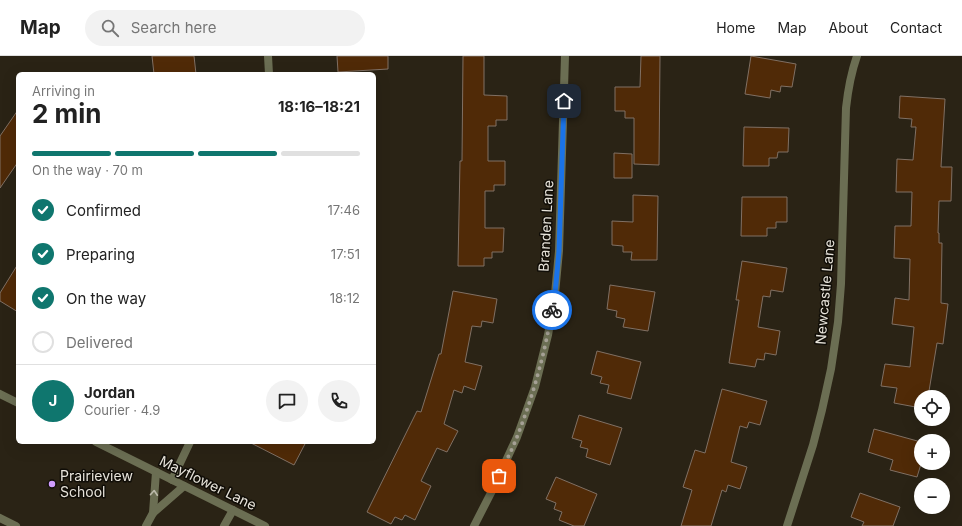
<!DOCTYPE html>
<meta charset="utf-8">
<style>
body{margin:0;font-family:Inter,sans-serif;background:#f2f2f2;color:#222;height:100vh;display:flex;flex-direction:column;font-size:15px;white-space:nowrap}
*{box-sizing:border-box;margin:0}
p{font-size:13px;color:#767676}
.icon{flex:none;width:22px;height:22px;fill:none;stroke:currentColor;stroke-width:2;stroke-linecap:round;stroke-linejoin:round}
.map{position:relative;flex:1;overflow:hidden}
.details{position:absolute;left:16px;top:16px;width:360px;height:372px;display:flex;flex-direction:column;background:#fff;border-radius:6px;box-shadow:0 4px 16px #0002}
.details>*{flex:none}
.controls{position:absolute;left:914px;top:334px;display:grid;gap:8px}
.controls a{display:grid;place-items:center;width:36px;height:36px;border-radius:50%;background:#fff;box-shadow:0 4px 16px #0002;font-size:20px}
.pin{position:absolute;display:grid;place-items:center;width:34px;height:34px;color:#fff;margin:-17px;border-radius:8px;box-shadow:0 2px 6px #0006}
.courier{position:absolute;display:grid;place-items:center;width:40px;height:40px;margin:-20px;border:3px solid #1a73e8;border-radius:50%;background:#fff;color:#222;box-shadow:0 1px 5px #0007}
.headline em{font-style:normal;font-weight:700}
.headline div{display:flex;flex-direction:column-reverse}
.headline{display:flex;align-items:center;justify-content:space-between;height:68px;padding:0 16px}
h1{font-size:26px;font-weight:700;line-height:30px}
.bar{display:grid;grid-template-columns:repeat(4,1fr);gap:6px 4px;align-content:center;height:48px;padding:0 16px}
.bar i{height:5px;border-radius:3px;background:#e0e0e0}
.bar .current{background:#0f766e}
.bar p{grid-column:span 4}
.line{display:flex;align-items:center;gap:10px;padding:0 16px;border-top:1px solid #e0e0e0}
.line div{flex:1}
.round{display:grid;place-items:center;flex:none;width:42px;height:42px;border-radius:21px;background:#f2f2f2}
ol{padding:0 16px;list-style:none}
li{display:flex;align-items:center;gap:12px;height:44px}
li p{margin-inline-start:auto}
li .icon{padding:4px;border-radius:50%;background:#0f766e;color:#fff;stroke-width:4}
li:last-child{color:#767676}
li i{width:22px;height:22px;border:2px solid #e0e0e0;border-radius:50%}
header{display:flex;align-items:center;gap:24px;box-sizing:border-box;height:56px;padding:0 20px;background:#fff;border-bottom:1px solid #e0e0e0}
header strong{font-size:19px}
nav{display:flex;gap:22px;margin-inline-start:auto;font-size:14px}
.search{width:280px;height:36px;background:#f2f2f2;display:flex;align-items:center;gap:10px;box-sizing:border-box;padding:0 14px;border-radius:22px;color:#767676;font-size:15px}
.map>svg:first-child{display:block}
.building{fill:#502a07;stroke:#807064}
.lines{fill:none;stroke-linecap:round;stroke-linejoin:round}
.lane{stroke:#6b6e53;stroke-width:8}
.street{stroke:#6b6e53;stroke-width:8}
.oneway{stroke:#bcbaab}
.done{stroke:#a5a095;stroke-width:4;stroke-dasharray:0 7.2}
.route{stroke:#1a73e8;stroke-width:5}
.poi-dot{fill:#d19dfe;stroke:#100d07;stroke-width:1.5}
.labels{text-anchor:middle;stroke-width:3;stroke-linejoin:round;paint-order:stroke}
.street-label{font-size:14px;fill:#e7e3da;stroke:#100d07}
.poi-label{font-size:14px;fill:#e7e3da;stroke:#100d07;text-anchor:start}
</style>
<header>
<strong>Map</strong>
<div class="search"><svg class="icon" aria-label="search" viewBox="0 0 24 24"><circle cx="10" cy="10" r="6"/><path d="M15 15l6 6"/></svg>Search here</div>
<nav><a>Home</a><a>Map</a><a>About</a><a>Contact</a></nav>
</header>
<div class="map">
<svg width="962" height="470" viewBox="0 0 962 470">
<rect width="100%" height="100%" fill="#2a2315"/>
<g class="building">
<path d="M152,0H194L196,18H154Z"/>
<path d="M337,0H388V13L338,16Z"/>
<path d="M463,0H484V39L507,40V64H496V70H488V105H505V129H494V135H485V172H504L503,196H492V202H484V210H458L460,105H462Z"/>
<path d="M641,0H660L659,109L634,108V62H625V55H615V31H640Z"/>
<path d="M751,0L796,8L792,31L781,30L780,36L771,34L770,42L745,38Z"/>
<path d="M900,40L945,43L941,111H952L951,145H939L938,177H939V187H942L941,247L948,248L943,288L937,287L928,341H921V352L894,347L897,332L881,330L885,308L910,311L914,271L892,268L895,242L909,244L910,203L894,202L895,170H911L912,136H896L897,103L913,104L916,71H911L912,63L899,62Z"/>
<path d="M18,54V106L0,132V80Z"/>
<path d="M744,71L789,72L788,96H778L777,102H769V110H743Z"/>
<path d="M614,97L632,98V122H614Z"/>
<path d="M633,139L658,140L657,204H631L632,196H623V190L612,189V165L633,166Z"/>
<path d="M742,141H787V166H776V172H767V180H741Z"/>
<path d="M742,205L787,212L783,236L771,234L770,241L763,240L758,271L780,275L776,299L765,297L764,304L757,303L755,311L729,307L739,244H736Z"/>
<path d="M18,208V256L0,245V237Z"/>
<path d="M610,229L655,236L648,275L623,271L625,263L616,261L617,255L607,253Z"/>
<path d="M453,235L497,243L493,267L482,265L481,271L472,270L465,306L482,310L475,334L464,330L462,337L454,334L444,368L458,375L447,396L437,392L421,425L431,430L415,464L405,459L402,464L395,461L391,468L367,456L417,355L421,356L439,298H441Z"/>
<path d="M597,295L641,306L631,343L607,337L609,329L600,327L602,321L591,318Z"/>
<path d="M722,333L767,345L760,369L749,366L747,372L740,370L731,406L747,411L740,433L728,429L726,436L722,434L711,470H681L692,434L683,431L695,394L705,397Z"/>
<path d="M579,359L622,372L610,409L586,401L588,393L580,391L582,385L572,382Z"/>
<path d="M874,373L921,386V408L917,421L890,414L893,404L868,396Z"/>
<path d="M249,386H306L294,409Z"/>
<path d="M556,421L597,438L584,470H574L559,464L562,456L554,453L556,447L546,443Z"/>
<path d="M860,437L900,451L893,470H862L864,466L851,461Z"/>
</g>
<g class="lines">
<g class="lane">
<path d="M153,457L156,416"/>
<path d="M0,462L16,470"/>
<path d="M146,470L153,457L184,430"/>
<path d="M224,470L233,454"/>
</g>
<g class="street">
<path d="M268,0L269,18"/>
<path d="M0,338L18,347"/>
<path d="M96,386L265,470"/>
<path d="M172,424L190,386"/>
<path d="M474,470L493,433L517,381L535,331L548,279L555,238L559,195L565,0"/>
<path d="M787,470L813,389L822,354L831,313L838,266L841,228L846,52C848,34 851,17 857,0"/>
</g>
</g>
<defs><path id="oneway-chevron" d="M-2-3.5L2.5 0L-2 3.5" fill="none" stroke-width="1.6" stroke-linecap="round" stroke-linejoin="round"/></defs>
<use class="oneway" href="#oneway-chevron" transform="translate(154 437) rotate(-86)"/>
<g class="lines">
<path class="done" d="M499,420C505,407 512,394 517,381C533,340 545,297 552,254"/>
<path class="route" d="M552,254L555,238L559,195L564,45"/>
</g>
<circle class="poi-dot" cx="52" cy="428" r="4"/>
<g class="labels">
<g class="street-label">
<text transform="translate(546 170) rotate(-87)" y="5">Branden Lane</text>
<text transform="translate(825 236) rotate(-85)" y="5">Newcastle Lane</text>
<text transform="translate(208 427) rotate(26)" y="5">Mayflower Lane</text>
</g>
<g class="poi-label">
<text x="60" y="425">Prairieview<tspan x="60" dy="16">School</tspan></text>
</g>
</g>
</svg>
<div class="controls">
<a><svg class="icon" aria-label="locate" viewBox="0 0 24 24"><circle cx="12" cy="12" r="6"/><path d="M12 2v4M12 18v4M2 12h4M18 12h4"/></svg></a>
<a>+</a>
<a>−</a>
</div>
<div class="pin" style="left:499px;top:420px;background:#ea580c"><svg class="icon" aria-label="bag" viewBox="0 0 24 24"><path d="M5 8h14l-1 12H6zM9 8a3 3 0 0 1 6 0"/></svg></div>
<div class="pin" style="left:564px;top:45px;background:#1f2937"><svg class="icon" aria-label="home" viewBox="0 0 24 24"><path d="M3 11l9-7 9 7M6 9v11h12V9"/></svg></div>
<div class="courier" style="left:552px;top:254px"><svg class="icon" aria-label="bike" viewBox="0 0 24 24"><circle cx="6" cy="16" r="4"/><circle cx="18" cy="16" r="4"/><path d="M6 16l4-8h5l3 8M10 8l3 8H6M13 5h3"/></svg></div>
<section class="details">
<div class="headline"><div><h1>2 min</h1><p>Arriving in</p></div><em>18:16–18:21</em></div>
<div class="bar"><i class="current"></i><i class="current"></i><i class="current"></i><i></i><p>On the way · 70 m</p></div>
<ol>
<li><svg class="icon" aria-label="check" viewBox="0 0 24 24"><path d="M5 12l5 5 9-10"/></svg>Confirmed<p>17:46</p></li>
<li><svg class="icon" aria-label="check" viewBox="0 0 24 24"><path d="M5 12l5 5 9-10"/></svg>Preparing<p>17:51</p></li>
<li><svg class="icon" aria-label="check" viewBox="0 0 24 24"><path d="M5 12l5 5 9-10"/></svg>On the way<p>18:12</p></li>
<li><i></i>Delivered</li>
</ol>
<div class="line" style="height:72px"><b class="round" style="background:#0f766e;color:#fff">J</b><div><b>Jordan</b><p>Courier · 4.9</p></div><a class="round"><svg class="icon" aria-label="chat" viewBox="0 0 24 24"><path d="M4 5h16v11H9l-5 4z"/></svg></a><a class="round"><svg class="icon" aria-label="phone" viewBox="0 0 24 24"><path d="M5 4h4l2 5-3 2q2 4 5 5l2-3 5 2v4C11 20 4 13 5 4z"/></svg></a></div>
</section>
</div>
